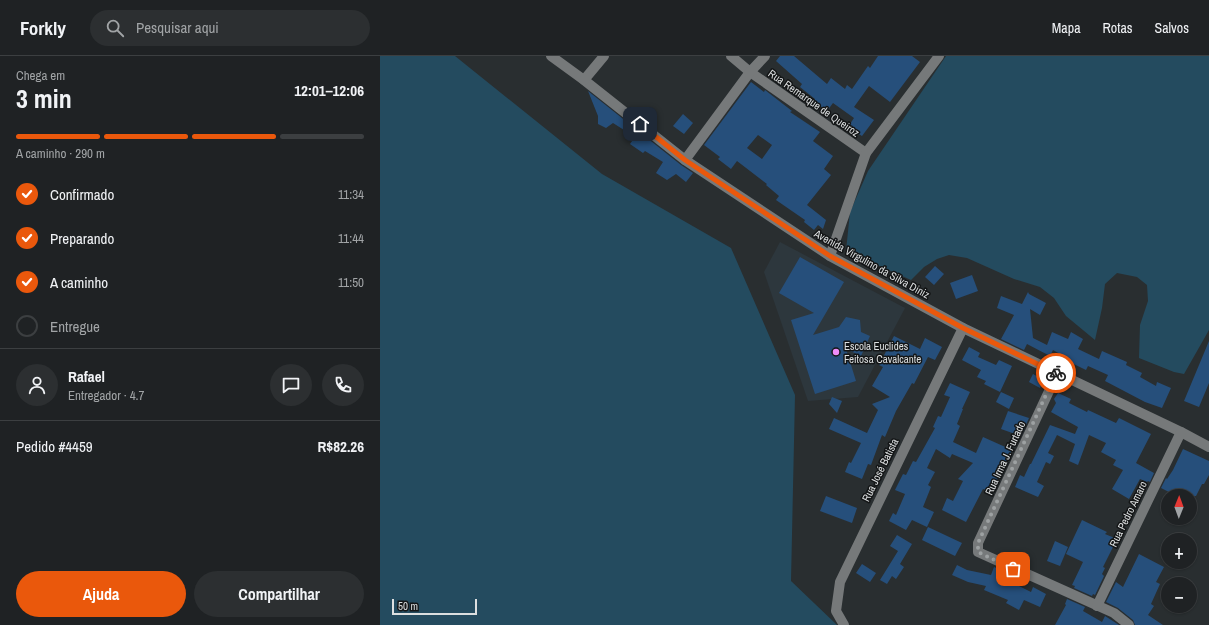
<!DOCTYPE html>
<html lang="pt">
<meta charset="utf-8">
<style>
body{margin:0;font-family:"Archivo Narrow",sans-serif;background:#2c2f31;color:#f1f3f6;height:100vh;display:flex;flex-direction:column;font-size:15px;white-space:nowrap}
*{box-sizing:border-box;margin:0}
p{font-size:13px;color:#a1a4a6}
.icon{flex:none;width:22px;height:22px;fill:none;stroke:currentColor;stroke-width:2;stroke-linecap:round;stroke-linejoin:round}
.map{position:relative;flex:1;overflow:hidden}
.sheet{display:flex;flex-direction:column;background:#1f2224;width:380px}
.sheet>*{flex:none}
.needle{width:26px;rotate:1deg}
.tools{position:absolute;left:781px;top:433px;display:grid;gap:8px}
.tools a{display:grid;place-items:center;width:36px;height:36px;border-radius:50%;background:#1f2224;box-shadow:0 1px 3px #0004,0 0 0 1px #3c3f41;font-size:20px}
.scale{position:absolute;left:12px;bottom:10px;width:85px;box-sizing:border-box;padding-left:4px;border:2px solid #dcdfe0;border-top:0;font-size:11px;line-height:14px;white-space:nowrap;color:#dcdfe0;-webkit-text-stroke:3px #141617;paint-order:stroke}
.pin{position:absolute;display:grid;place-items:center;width:34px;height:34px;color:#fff;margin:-17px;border-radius:8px;box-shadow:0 2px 6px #0006}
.courier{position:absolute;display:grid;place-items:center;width:40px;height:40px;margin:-20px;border:3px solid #ea580c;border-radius:50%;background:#fff;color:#222;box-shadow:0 1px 5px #0007}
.summary em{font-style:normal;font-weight:700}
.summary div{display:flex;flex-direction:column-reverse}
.summary{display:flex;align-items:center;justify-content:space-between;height:68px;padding:0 16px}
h1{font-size:26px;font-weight:700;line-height:30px}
.bar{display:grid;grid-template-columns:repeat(4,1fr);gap:6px 4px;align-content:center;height:48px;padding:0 16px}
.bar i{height:5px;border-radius:3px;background:#3c3f41}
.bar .current{background:#ea580c}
.bar p{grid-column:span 4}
.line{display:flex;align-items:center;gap:10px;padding:0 16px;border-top:1px solid #3c3f41}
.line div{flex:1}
.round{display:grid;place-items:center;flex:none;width:42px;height:42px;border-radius:21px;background:#2c2f31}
ol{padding:0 16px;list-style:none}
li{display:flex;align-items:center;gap:12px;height:44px}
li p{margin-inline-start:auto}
li .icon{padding:4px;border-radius:50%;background:#ea580c;color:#fff;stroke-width:4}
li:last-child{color:#a1a4a6}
li i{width:22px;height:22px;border:2px solid #3c3f41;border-radius:50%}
.button{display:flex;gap:8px;margin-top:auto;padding:8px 16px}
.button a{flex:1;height:46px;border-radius:24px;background:#ea580c;color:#fff;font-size:16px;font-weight:700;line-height:46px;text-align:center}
.button a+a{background:#2c2f31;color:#f1f3f6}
header{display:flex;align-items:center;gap:24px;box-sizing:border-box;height:56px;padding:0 20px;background:#1f2224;border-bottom:1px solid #3c3f41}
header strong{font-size:19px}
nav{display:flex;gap:22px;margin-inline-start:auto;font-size:14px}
.search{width:280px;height:36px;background:#2c2f31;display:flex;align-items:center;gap:10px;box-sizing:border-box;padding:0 14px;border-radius:22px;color:#a1a4a6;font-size:15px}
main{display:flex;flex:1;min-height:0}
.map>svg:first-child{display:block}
.built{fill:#2d373d}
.green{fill:#244b5f}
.building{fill:#264f7b;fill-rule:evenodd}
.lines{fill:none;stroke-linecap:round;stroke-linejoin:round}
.minor{stroke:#76797a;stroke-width:10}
.done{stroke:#9da1a2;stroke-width:4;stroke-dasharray:0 7.2}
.route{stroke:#ea580c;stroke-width:5}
.poi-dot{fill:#ee8cf8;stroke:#141617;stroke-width:1.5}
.labels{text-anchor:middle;stroke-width:3;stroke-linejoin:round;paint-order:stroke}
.street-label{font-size:11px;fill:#dcdfe0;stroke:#141617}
.poi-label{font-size:11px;fill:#dcdfe0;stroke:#141617;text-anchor:start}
</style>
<header>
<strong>Forkly</strong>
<div class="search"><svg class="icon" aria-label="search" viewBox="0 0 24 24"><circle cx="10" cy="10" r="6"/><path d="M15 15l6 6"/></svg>Pesquisar aqui</div>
<nav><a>Mapa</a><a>Rotas</a><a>Salvos</a></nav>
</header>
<main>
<section class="sheet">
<div class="summary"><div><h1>3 min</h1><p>Chega em</p></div><em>12:01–12:06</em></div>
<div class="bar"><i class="current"></i><i class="current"></i><i class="current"></i><i></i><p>A caminho · 290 m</p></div>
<ol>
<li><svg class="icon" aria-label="check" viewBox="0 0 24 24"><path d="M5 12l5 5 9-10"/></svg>Confirmado<p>11:34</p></li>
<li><svg class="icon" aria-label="check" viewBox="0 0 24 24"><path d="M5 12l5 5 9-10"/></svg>Preparando<p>11:44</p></li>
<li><svg class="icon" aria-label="check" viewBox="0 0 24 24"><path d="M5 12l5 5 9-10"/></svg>A caminho<p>11:50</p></li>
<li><i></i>Entregue</li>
</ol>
<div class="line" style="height:72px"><a class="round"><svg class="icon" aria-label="person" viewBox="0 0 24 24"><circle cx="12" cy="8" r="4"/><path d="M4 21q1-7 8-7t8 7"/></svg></a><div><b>Rafael</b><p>Entregador · 4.7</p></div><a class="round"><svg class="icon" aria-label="chat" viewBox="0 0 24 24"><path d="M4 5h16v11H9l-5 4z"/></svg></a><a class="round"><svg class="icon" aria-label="phone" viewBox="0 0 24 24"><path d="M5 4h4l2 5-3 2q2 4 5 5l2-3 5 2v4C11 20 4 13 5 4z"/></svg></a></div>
<div class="line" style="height:52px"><div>Pedido #4459</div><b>R$82.26</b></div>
<div class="button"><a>Ajuda</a><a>Compartilhar</a></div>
</section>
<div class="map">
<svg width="829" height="569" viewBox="0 0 829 569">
<rect width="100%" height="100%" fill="#292e30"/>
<path class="built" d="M400,186L525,252L478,341L428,345L384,216Z"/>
<g class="green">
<path d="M0,0H75L222,118L351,192L415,339L411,525L457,569H0Z"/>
<path d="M566,0H829V274L804,318L794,316L759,302L760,269L768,245L767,229L757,221L737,217L725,228L722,252L715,284L686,260L674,242L660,231L634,223L587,202L569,199L557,203L544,211L531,224L466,195L470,156L488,115Z"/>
</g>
<g class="building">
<path d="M400,0H414L447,28L451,22L465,33L467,29L472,33L488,10L490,12L498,0H532L540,6L510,46L489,30L474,51L494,64L482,80L468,71L474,62L453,47L447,55L434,45L435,43L420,31L422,28L396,5Z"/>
<path d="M371,26L384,36L385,34L412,55L410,56L440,76L433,85L453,100L444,113L451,119L427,149L446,164L443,173L438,169L434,174L424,166L425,164L396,144L399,140L386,129L387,128L357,105L351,113L338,103L340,101L324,89ZM378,79L392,89L382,103L367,92Z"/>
<path d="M208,35L301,109L313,117L306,126L296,118L287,124L276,117L283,106L265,95L263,97L250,88L255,81L233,67L226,72L218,68V60Z"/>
<path d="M303,58L313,67L304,78L293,70Z"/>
<path d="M420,201L464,226L433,279L459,271L466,261L480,264L481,276L490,280L481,300L466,293L476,325L435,338L411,264L434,257L399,237Z"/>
<path d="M555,210L564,218L554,229L545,221Z"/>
<path d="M592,219L598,235L576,243L570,227Z"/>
<path d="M648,236L649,238L666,247L660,259L650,253L653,282L667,289L672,276L688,283L691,276L703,283L698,293L719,303L722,295L747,306L746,309L762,317L760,321L776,330L777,326L791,332L782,352L765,346L725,325L728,319L708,310L706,314L679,301L680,298L673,294L670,300L647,288L644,294L621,283L634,259L617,252L621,240L642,248Z"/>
<path d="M514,280L540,293L545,282L562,291L555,304L548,301L534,328L532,327L516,355L505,381L502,379L491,409L488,408L482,423L465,416L469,406L471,407L481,387L449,373L454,362L487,377L498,354L492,348L510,341L492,330L503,311L499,309Z"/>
<path d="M829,285V327L819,351L804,345Z"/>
<path d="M589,291L600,297L598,301L616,309L619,304L632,310L620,336L604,328L606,325L597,321L601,314L582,304Z"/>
<path d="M653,318L664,324L660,332L649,326Z"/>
<path d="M570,327L590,336L582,353H583L577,368L580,370L573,386L596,397L603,381L632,394L626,407L623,405L616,422L618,423L612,437L603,433L586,466L562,454L567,442L573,445L583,425L578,423L593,407L572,398L570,402L556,393L547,412L555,416L548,429L551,431L543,451L554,456L547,471L532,464L526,474L509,465L513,457L516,459L525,438L515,434L523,418L526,419L533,405L536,406L555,372L553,371L558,360L561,361L570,341L564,339Z"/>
<path d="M621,336L634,342L629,353L616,346Z"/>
<path d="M678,337L691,343L689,347L707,356L708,354L736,367L739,362L771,378L756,407L774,417L770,426L768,425L767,426L760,423L749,443L732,433L743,414L733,409L736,404L721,396L726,387L709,379L698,409L689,405L695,388L677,379L668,397L674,400L670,408L666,406L657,426L664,430L658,441L635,431L640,419L644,421L650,408H651L670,369L695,378L698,371L671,356L676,347L674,343Z"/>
<path d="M452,341L462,345L457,357L449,348Z"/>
<path d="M628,355L649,362L641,380L621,373Z"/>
<path d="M803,393L829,405V419L824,428H822L816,440H797L781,432L786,422L787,423L793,414Z"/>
<path d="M446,440L477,452L472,467L440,455Z"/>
<path d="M702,464L727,476L725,478L737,483L723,511L725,512L722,518L724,520L715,539L713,538L712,540L694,532L695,530L692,529L703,506L686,498Z"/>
<path d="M548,471L582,487L575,500L542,484Z"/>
<path d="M517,479L532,488L520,508L524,511L516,523L512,520L507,528L500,524L518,495L510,490Z"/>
<path d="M675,485L688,491L680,510L667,505Z"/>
<path d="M759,498L784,511L776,526L780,528L771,548L774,550L768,559L783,569H755L753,564L738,552L726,546L736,526L743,531Z"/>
<path d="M482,508L496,517L490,526L476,517Z"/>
<path d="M577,509L587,514L611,519L614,511L628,517L625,523L651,536L653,531L666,538L660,551L644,544L639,554L626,547L628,544L604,534L606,530L588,526L572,519Z"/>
<path d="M687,543L705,551L703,555L722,566L725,560L739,569H675L686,549L685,548Z"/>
</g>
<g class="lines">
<g class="minor">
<path d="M171,0L204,24L305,104L450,200L583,272L801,376L829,391"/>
<path d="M351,0L370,16L486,97"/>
<path d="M204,24L224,0"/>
<path d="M305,104L370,16L385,0"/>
<path d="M450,200L486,97L559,0"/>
<path d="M677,318L598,487V496L734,557L749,569"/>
<path d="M717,550L801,376"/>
<path d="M464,569L456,555L460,526L583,272"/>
</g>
</g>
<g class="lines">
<path class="done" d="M633,513L598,496V487L676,317"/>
<path class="route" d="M260,68L305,104L450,200L583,272L676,317"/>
</g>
<circle class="poi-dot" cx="456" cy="296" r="4"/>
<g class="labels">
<g class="street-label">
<text transform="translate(434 47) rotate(35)" y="4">Rua Remarque de Queiroz</text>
<text transform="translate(492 208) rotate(29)" y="4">Avenida Virgulino da Silva Diniz</text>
<text transform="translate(625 402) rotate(-65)" y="4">Rua Irma J. Furtado</text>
<text transform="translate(500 414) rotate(-64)" y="4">Rua José Batista</text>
<text transform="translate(748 458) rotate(-64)" y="4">Rua Pedro Amaro</text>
</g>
<g class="poi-label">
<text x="464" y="294">Escola Euclides<tspan x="464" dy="13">Feitosa Cavalcante</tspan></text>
</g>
</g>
</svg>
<div class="tools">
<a><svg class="needle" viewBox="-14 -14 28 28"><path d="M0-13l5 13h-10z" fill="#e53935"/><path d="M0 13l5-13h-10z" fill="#a1a4a6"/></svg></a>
<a>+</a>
<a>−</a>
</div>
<div class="scale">50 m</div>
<div class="pin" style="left:633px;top:513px;background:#ea580c"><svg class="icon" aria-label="bag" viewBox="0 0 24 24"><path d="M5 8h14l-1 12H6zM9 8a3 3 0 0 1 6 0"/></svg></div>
<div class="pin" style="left:260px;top:68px;background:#1f2937"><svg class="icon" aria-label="home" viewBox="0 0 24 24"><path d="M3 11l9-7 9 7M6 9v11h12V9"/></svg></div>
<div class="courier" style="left:676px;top:317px"><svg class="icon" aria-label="bike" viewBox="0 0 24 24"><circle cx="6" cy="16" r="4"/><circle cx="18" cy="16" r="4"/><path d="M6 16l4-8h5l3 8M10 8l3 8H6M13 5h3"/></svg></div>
</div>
</main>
